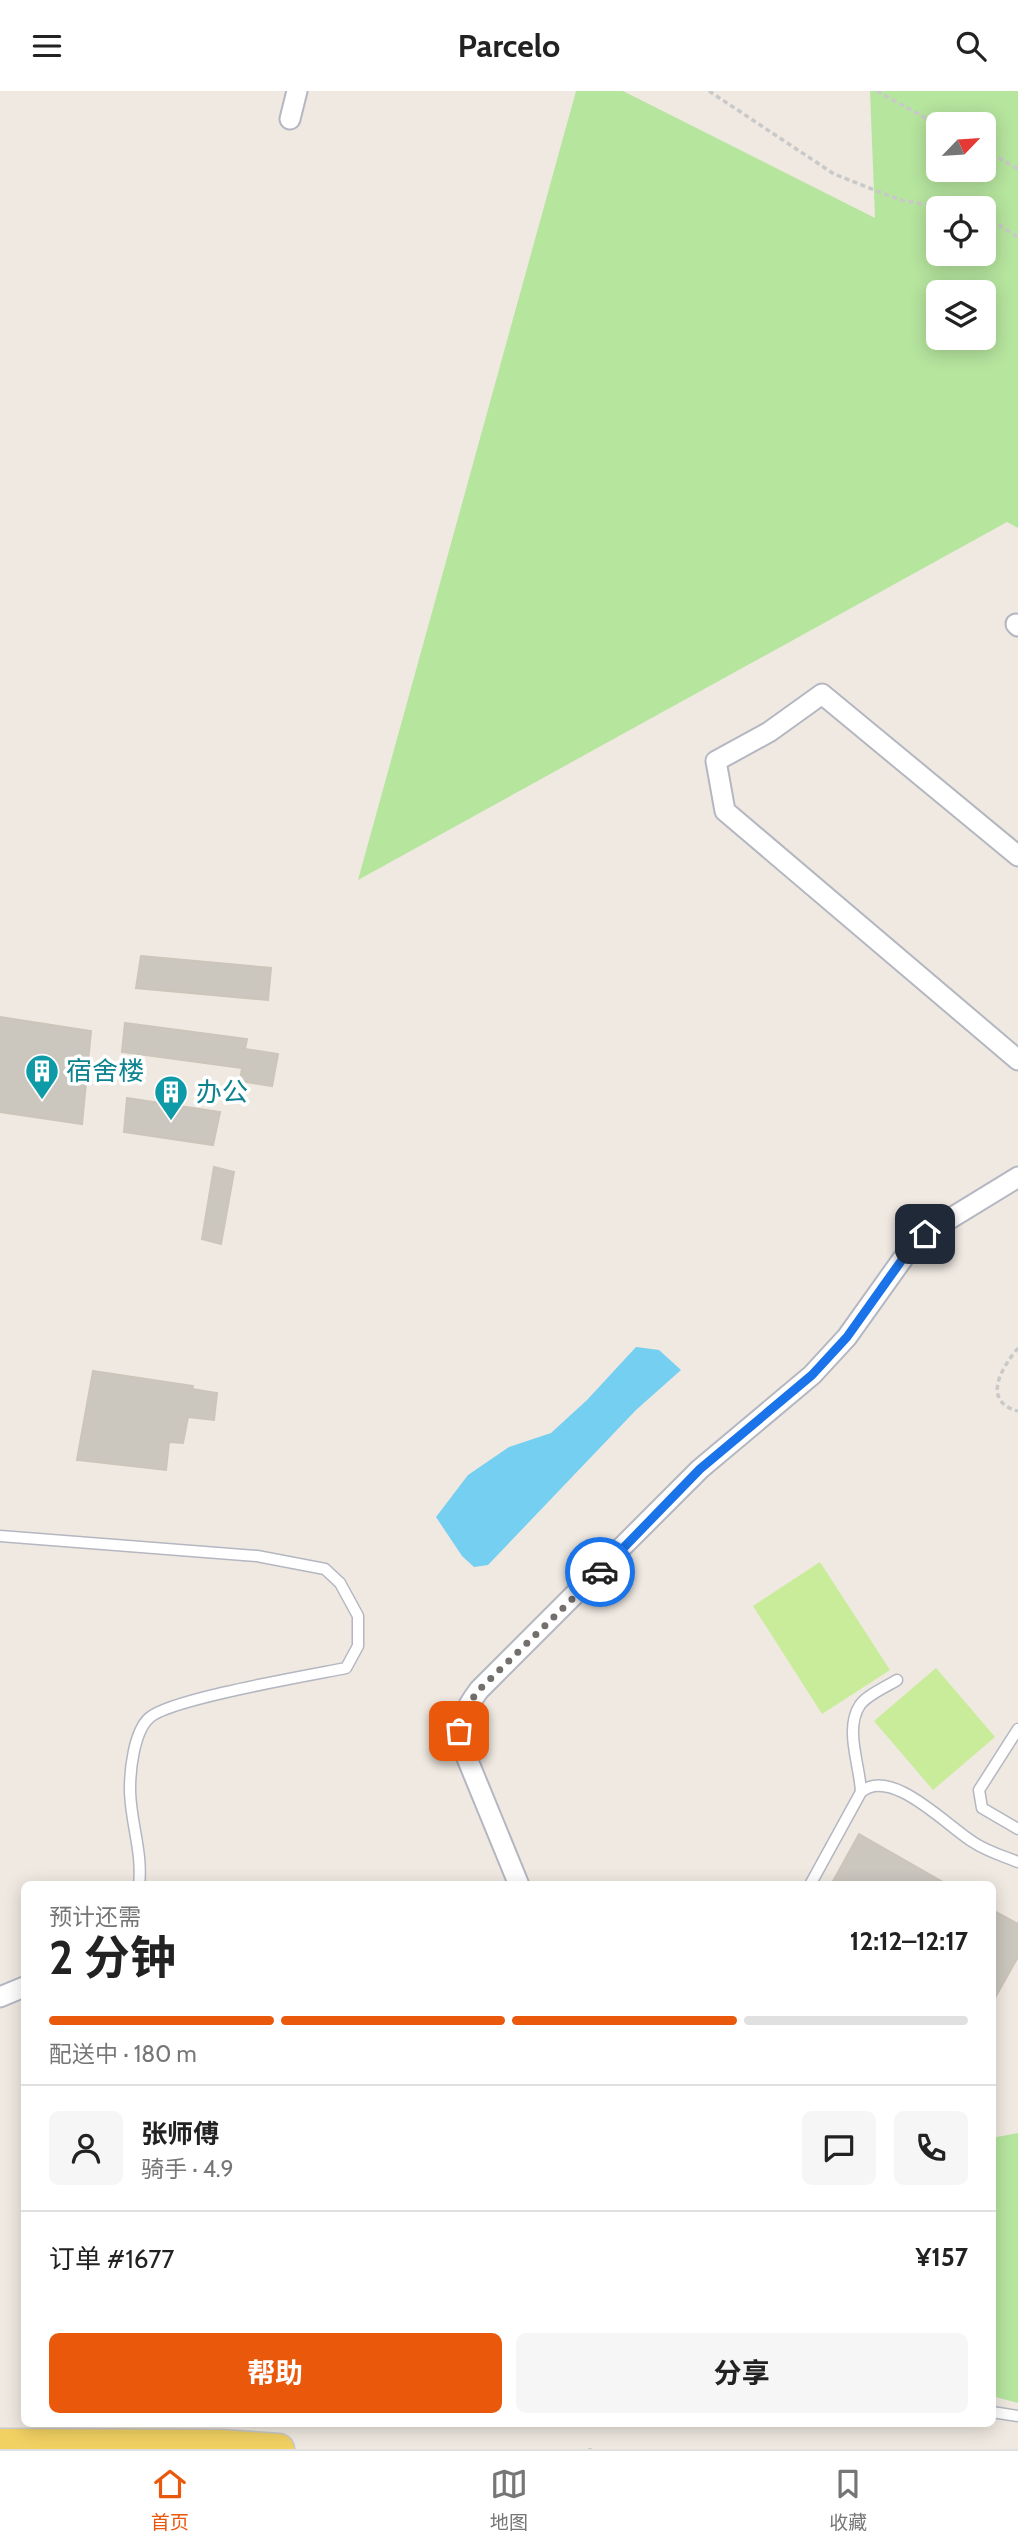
<!DOCTYPE html>
<html lang="zh">
<meta charset="utf-8">
<style>
body{margin:0;font-family:Cabin,"Noto Sans SC",sans-serif;background:#f6f6f6;color:#222;height:100vh;display:flex;flex-direction:column;font-size:26px;white-space:nowrap}
*{box-sizing:border-box;margin:0}
p{font-size:23px;color:#767676}
.icon{flex:none;width:38px;height:38px;fill:none;stroke:currentColor;stroke-width:2;stroke-linecap:round;stroke-linejoin:round}
.map{position:relative;flex:1;overflow:hidden}
.sheet{position:absolute;left:21px;top:1790px;width:975px;height:546px;display:flex;flex-direction:column;background:#fff;border-radius:10px;box-shadow:0 4px 18px #0003}
.sheet>*{flex:none}
.needle{width:46px;rotate:65deg}
.tools{position:absolute;left:926px;top:21px;display:grid;gap:14px}
.tools a{display:grid;place-items:center;width:70px;height:70px;border-radius:10px;background:#fff;box-shadow:0 4px 18px #0003;font-size:35px}
.pin{position:absolute;display:grid;place-items:center;width:60px;height:60px;color:#fff;margin:-30px;border-radius:14px;box-shadow:0 4px 10px #0006}
.courier{position:absolute;display:grid;place-items:center;width:70px;height:70px;margin:-35px;border:5px solid #1a73e8;border-radius:50%;background:#fff;color:#222;box-shadow:0 2px 9px #0007}
.headline em{font-style:normal;font-weight:700}
.headline div{display:flex;flex-direction:column-reverse}
.headline{display:flex;align-items:center;justify-content:space-between;height:119px;padding:0 28px}
h1{font-size:46px;font-weight:700;line-height:52px}
.bar{display:grid;grid-template-columns:repeat(4,1fr);gap:10px 7px;align-content:center;height:84px;padding:0 28px}
.bar i{height:9px;border-radius:5px;background:#e0e0e0}
.bar .on{background:#ea580c}
.bar p{grid-column:span 4}
.line{display:flex;align-items:center;gap:18px;padding:0 28px;border-top:2px solid #e0e0e0}
.line div{flex:1}
.round{display:grid;place-items:center;flex:none;width:74px;height:74px;border-radius:10px;background:#f6f6f6}
.primary-button{display:flex;gap:14px;margin-top:auto;padding:14px 28px}
.primary-button a{flex:1;height:80px;border-radius:10px;background:#ea580c;color:#fff;font-size:28px;font-weight:700;line-height:80px;text-align:center}
.primary-button a+a{background:#f6f6f6;color:#222}
header{display:flex;justify-content:space-between;align-items:center;height:91px;padding:0 28px;background:#fff;font-size:32px;font-weight:700}
.tabs{display:flex;justify-content:space-around;align-items:center;height:98px;border-top:2px solid #e0e0e0;background:#fff;font-size:19px;color:#767676}
.tabs a{display:grid;justify-items:center;gap:4px}
.tabs .on{color:#ea580c}
.map>svg:first-child{display:block}
.green{fill:#b6e59e;fill-rule:evenodd}
.pitch{fill:#c9ec9a}
.water{fill:#75cff0}
.building{fill:#cbc7bf;stroke:#cbc5ba;stroke-width:2}
.lines{fill:none;stroke-linecap:round;stroke-linejoin:round}
.lane-casing{stroke:#b4b7c1;stroke-width:13}
.street-casing{stroke:#b4b7c1;stroke-width:23}
.primary-casing{stroke:#c9c9c9;stroke-width:33}
.path{stroke:#c9c9c9;stroke-width:3.5;stroke-dasharray:5 3.5;stroke-linecap:butt}
.lane{stroke:#fff;stroke-width:10}
.street{stroke:#fff;stroke-width:19}
.primary{stroke:#f2d163;stroke-width:30}
.done{stroke:#726f6d;stroke-width:7;stroke-dasharray:0 12.6}
.route{stroke:#1a73e8;stroke-width:9}
.labels{text-anchor:middle;stroke-width:7;stroke-linejoin:round;paint-order:stroke}
.culture-label{font-size:26px;fill:#0d838f;stroke:#fff;text-anchor:start}
</style>
<header><svg class="icon" aria-label="menu" viewBox="0 0 24 24"><path d="M4 6h16M4 12h16M4 18h16"/></svg>Parcelo<svg class="icon" aria-label="search" viewBox="0 0 24 24"><circle cx="10" cy="10" r="6"/><path d="M15 15l6 6"/></svg></header>
<div class="map">
<svg width="1018" height="2358" viewBox="0 0 1018 2358">
<rect width="100%" height="100%" fill="#efe9e1"/>
<g class="green">
<path d="M576,0H623L875,127L870,0H1018V437L1007,431L358,789ZM938,33H984V79H938ZM938,117H984V163H938ZM938,201H984V247H938Z"/>
<path d="M1018,2042V2312L992,2305V2047Z"/>
</g>
<g class="pitch">
<path d="M820,1471L890,1579L822,1623L753,1515Z"/>
<path d="M936,1577L995,1646L933,1699L874,1630Z"/>
</g>
<path class="water" d="M636,1256L659,1259L681,1279L636,1319L488,1474L474,1476L462,1465L436,1426L468,1384L509,1356L551,1342L587,1309Z"/>
<g class="building">
<path d="M141,865L271,877L268,909L136,897Z"/>
<path d="M0,926L91,940L82,1033L0,1021Z"/>
<path d="M125,932L247,948L245,958L278,963L272,995L240,990L242,977L122,961Z"/>
<path d="M127,1007L220,1021L213,1054L124,1041Z"/>
<path d="M214,1076L234,1081L221,1153L202,1148Z"/>
<path d="M93,1280L193,1295L192,1298L217,1302L214,1329L188,1326L183,1352L169,1351L166,1379L77,1369Z"/>
<path d="M859,1743L948,1794H831Z"/>
<path d="M992,1819L1018,1833V1866L992,1912Z"/>
</g>
<g class="lines">
<g class="lane-casing">
<g id="lane">
<path d="M0,1445L257,1465L325,1478L340,1492L358,1525V1555L346,1577C311,1584 169,1608 149,1627C134,1641 130,1678 130,1698C130,1730 143,1761 139,1794"/>
<path d="M1018,1638L979,1699L982,1717L1018,1738"/>
<path d="M861,1701C860,1674 844,1638 860,1614C867,1604 886,1596 897,1589"/>
<path d="M810,1794L861,1701C891,1675 947,1735 973,1751C986,1760 1003,1765 1018,1771"/>
<path d="M992,2321L1018,2325"/>
</g>
</g>
<g class="street-casing">
<g id="street">
<path d="M290,28L297,0"/>
<path d="M1016,533L1018,535"/>
<path d="M1018,765L822,603L769,641L716,670L725,720L1018,969"/>
<path d="M519,1794L462,1655C457,1632 465,1618 479,1599L700,1378L812,1284L847,1246L909,1159L925,1143L1018,1086"/>
<path d="M0,1906L24,1896"/>
</g>
</g>
<g class="primary-casing">
<path id="primary" d="M0,2353L221,2354L279,2358"/>
</g>
<g class="path">
<path d="M709,0L834,83L900,109L946,117"/>
<path d="M877,0L938,34"/>
<path d="M984,58L1018,78"/>
<path d="M984,125L1018,146"/>
<path d="M1018,1257C1003,1275 980,1310 1018,1320"/>
<path d="M590,2358V2357"/>
</g>
<use href="#lane" class="lane"/>
<use href="#street" class="street"/>
<use href="#primary" class="primary"/>
</g>
<g class="lines">
<path class="done" d="M459,1640L464,1619L479,1599L600,1481"/>
<path class="route" d="M600,1481L700,1378L812,1284L847,1246L909,1159L925,1143"/>
</g>
<defs>
<g id="building-pin" transform="scale(1.75)"><path d="M0 17L-7.5 6A9.5 9.5 0 1 1 7.5 6Z" fill="#0f9aa8" stroke="#fff"/><path d="M-4-6H4V6H1V3H-1V6H-4ZM-2.5-4.3h1.7v1.8h-1.7ZM.8-4.3h1.7v1.8H.8ZM-2.5-1h1.7V.8h-1.7ZM.8-1h1.7V.8H.8Z" fill="#fff"/></g>
</defs>
<g fill-rule="evenodd">
<use href="#building-pin" x="42" y="980"/>
<use href="#building-pin" x="171" y="1001"/>
</g>
<g class="labels">
<g class="culture-label">
<text x="66" y="989">宿舍楼</text>
<text x="196" y="1010">办公</text>
</g>
</g>
</svg>
<div class="tools">
<a><svg class="needle" viewBox="-14 -14 28 28"><path d="M0-13l5 13h-10z" fill="#e53935"/><path d="M0 13l5-13h-10z" fill="#767676"/></svg></a>
<a><svg class="icon" aria-label="locate" viewBox="0 0 24 24"><circle cx="12" cy="12" r="6"/><path d="M12 2v4M12 18v4M2 12h4M18 12h4"/></svg></a>
<a><svg class="icon" aria-label="layers" viewBox="0 0 24 24"><path d="M12 4l9 5-9 5-9-5zM3 14l9 5 9-5"/></svg></a>
</div>
<div class="pin" style="left:459px;top:1640px;background:#ea580c"><svg class="icon" aria-label="bag" viewBox="0 0 24 24"><path d="M5 8h14l-1 12H6zM9 8a3 3 0 0 1 6 0"/></svg></div>
<div class="pin" style="left:925px;top:1143px;background:#1f2937"><svg class="icon" aria-label="home" viewBox="0 0 24 24"><path d="M3 11l9-7 9 7M6 9v11h12V9"/></svg></div>
<div class="courier" style="left:600px;top:1481px"><svg class="icon" aria-label="car" viewBox="0 0 24 24"><path d="M5 17H2v-5l4-1 3-4h7l3 4 3 1v5h-3M9 17h6M6 11h13"/><circle cx="7" cy="17" r="2"/><circle cx="17" cy="17" r="2"/></svg></div>
<section class="sheet">
<div class="headline"><div><h1>2 分钟</h1><p>预计还需</p></div><em>12:12–12:17</em></div>
<div class="bar"><i class="on"></i><i class="on"></i><i class="on"></i><i></i><p>配送中 · 180 m</p></div>
<div class="line" style="height:126px"><a class="round"><svg class="icon" aria-label="person" viewBox="0 0 24 24"><circle cx="12" cy="8" r="4"/><path d="M4 21q1-7 8-7t8 7"/></svg></a><div><b>张师傅</b><p>骑手 · 4.9</p></div><a class="round"><svg class="icon" aria-label="chat" viewBox="0 0 24 24"><path d="M4 5h16v11H9l-5 4z"/></svg></a><a class="round"><svg class="icon" aria-label="phone" viewBox="0 0 24 24"><path d="M5 4h4l2 5-3 2q2 4 5 5l2-3 5 2v4C11 20 4 13 5 4z"/></svg></a></div>
<div class="line" style="height:91px"><div>订单 #1677</div><b>¥157</b></div>
<div class="primary-button"><a>帮助</a><a>分享</a></div>
</section>
</div>
<nav class="tabs">
<a class="on"><svg class="icon" aria-label="home" viewBox="0 0 24 24"><path d="M3 11l9-7 9 7M6 9v11h12V9"/></svg>首页</a>
<a><svg class="icon" aria-label="map" viewBox="0 0 24 24"><path d="M3 6l6-2 6 2 6-2v14l-6 2-6-2-6 2zM9 4v14M15 6v14"/></svg>地图</a>
<a><svg class="icon" aria-label="saved" viewBox="0 0 24 24"><path d="M7 4h10v16l-5-4-5 4z"/></svg>收藏</a>
</nav>
